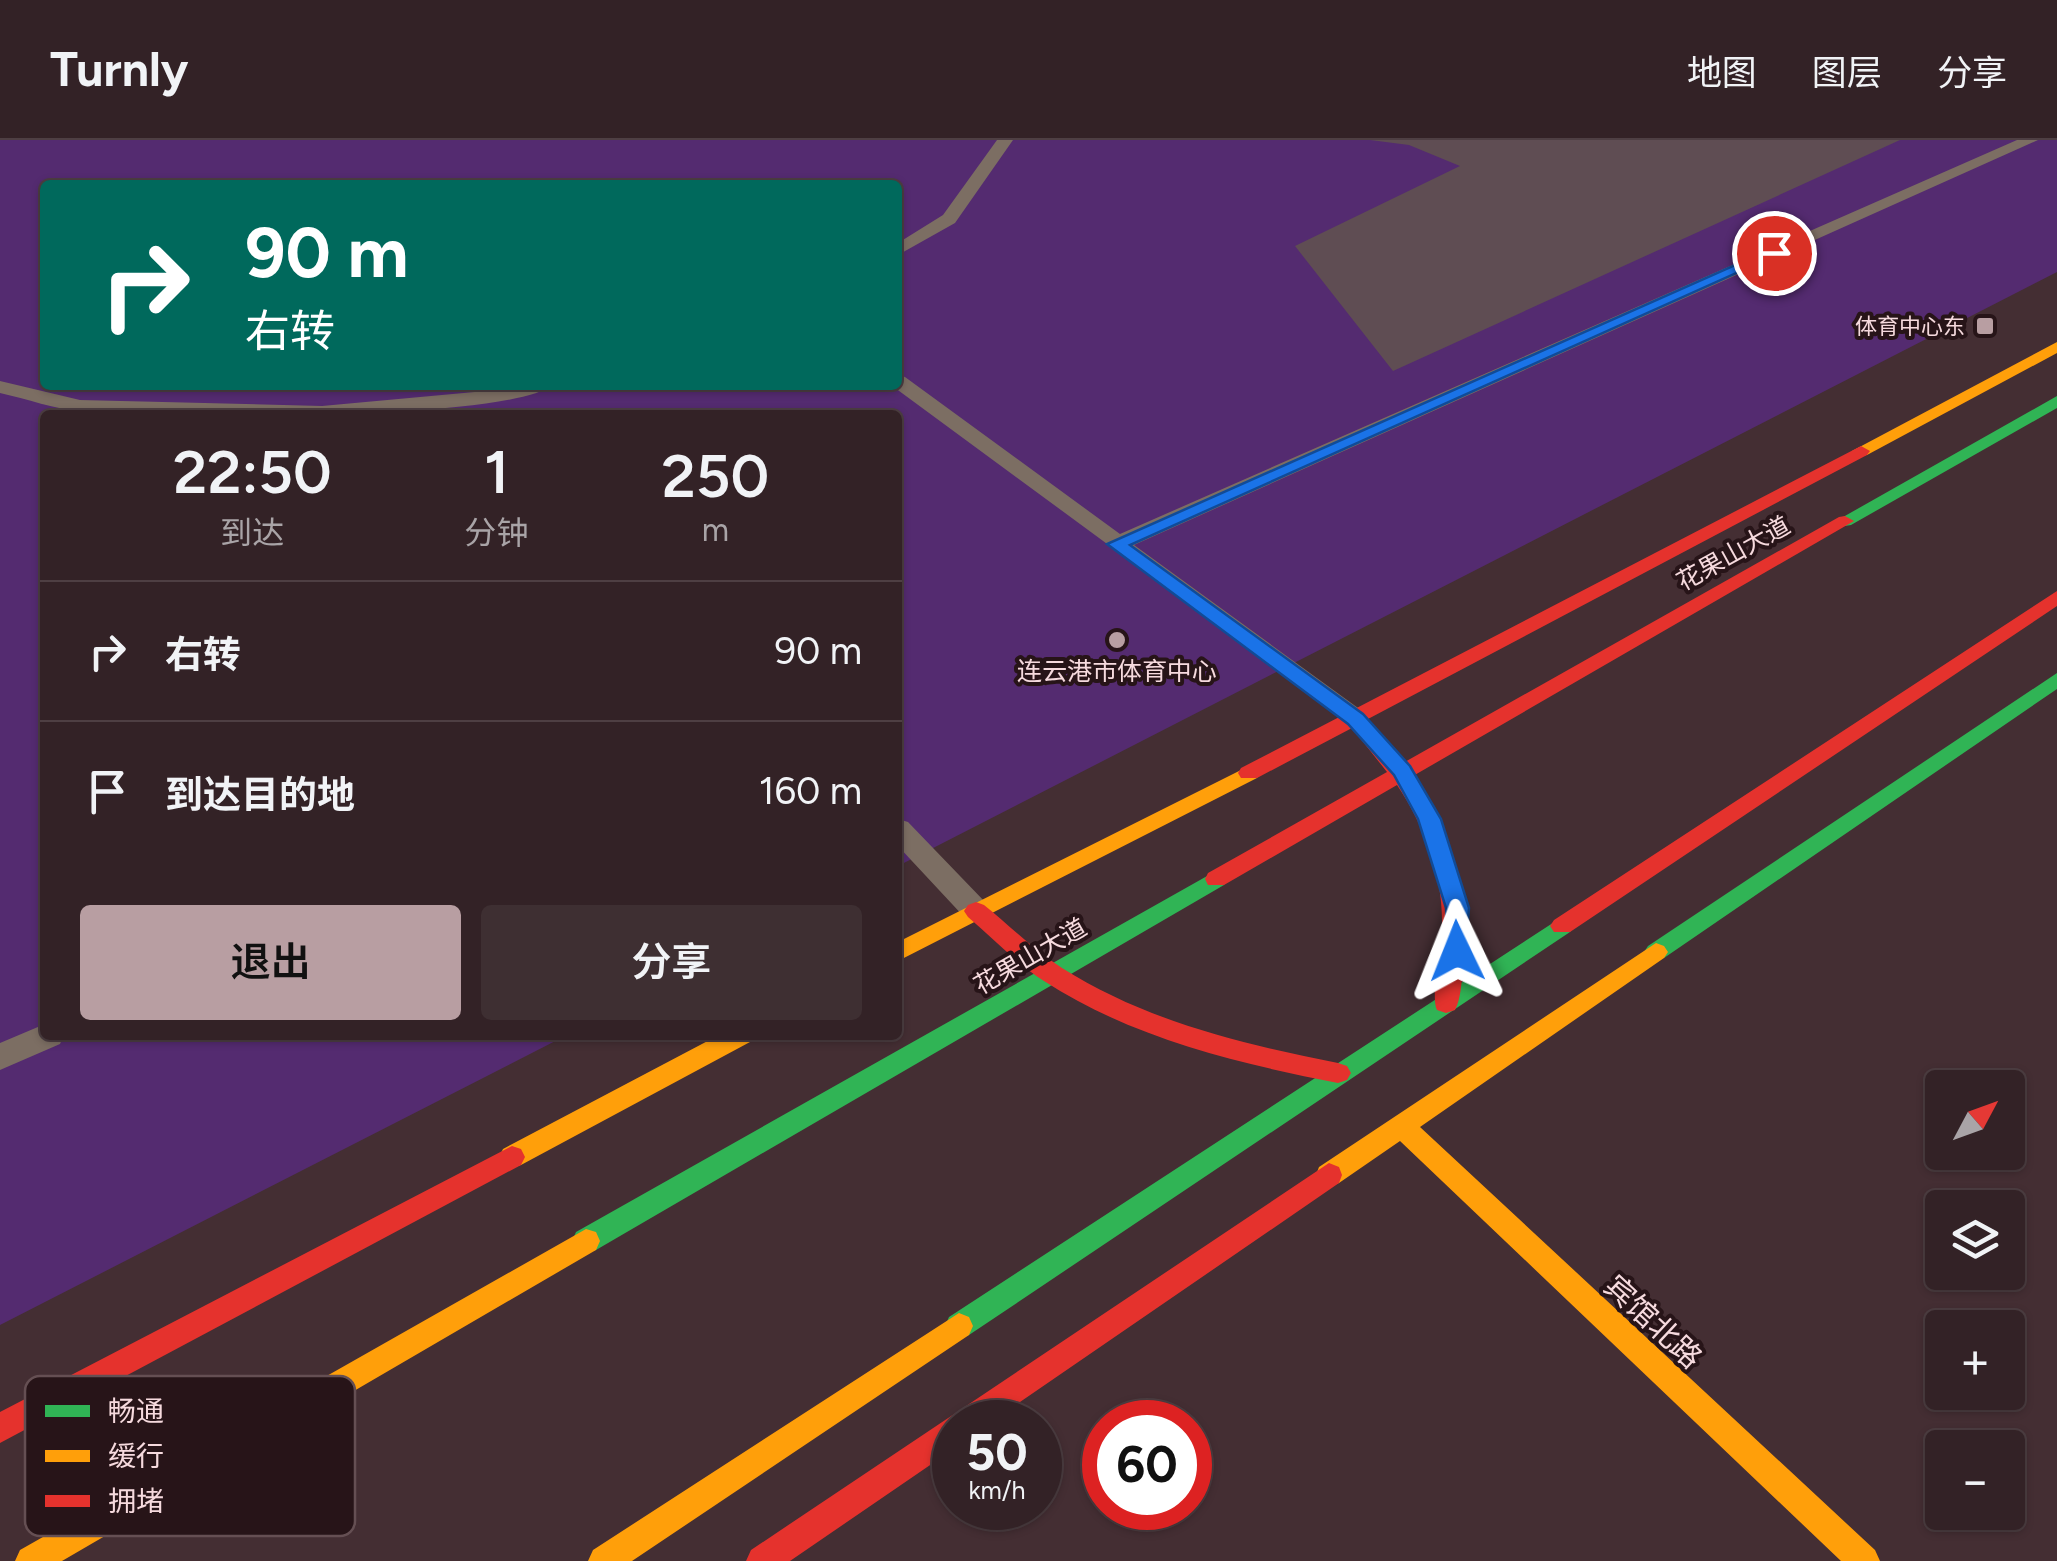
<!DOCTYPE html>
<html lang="zh">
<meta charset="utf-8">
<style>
body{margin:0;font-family:Figtree,"Noto Sans SC",sans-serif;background:#3e2f32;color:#f1f3f6;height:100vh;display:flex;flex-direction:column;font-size:38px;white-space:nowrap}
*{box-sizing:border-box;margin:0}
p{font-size:32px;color:#a9a4a7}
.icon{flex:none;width:55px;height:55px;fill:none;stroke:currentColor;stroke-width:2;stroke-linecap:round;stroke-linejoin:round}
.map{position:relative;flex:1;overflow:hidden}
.details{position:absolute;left:40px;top:270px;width:862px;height:630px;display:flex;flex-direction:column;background:#332226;border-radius:10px;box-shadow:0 2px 8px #0004,0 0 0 2px #4e3f43}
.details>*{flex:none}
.hud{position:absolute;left:40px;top:40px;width:862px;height:210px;border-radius:10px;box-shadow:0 2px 8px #0004,0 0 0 2px #4e3f43;background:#00695c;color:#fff;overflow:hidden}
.needle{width:65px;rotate:49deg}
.fabs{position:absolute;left:1925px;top:930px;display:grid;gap:20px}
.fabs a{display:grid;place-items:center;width:100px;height:100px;border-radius:10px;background:#332226;box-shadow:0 2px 8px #0004,0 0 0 2px #4e3f43;font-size:50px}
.speed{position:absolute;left:932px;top:1260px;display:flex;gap:20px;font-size:50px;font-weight:700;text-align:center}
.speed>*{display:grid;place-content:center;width:130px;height:130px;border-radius:50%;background:#332226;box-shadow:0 2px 8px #0004,0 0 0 2px #4e3f43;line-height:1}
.speed small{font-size:25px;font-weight:400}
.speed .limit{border:15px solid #d22;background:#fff;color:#111}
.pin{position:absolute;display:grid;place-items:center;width:85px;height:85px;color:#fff;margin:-42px;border:5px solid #fff;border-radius:50%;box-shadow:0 2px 10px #0007}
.me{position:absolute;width:110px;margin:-55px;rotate:358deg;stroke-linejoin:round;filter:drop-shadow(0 0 8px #0008)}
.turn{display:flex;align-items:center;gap:35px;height:210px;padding:0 40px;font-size:45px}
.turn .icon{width:130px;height:130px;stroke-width:2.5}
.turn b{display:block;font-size:70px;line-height:85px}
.eta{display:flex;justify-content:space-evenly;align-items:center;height:170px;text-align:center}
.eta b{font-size:60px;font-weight:600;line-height:70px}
.button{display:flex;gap:20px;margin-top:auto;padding:20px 40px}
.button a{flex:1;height:115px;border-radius:10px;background:#b89ea2;color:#111;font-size:40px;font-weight:600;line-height:115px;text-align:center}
.button a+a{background:#3e2f32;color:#f1f3f6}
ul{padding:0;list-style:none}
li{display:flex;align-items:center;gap:30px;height:140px;padding:0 40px;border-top:2px solid #4e3f43}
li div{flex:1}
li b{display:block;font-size:38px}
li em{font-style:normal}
header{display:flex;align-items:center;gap:60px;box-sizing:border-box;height:140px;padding:0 50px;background:#332226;border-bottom:2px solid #4e3f43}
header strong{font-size:48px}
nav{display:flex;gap:55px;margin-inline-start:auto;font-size:35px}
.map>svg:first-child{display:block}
</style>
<header>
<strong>Turnly</strong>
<nav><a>地图</a><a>图层</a><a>分享</a></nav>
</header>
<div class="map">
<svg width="2057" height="1421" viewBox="0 0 2057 1421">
<rect width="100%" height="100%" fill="#442e33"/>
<path fill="#542b70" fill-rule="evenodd" d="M0,0H2057V132L898,726V275H45V895H567L0,1185ZM45,45H898V245H45Z"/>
<path fill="#5f4d53" d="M1370,0H1900L1393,231L1295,106L1460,26L1409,5Z"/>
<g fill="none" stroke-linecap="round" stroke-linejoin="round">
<path fill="#7c6e63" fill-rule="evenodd" d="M997,0H1013L955,83L898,115V103L943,75Z
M2017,0H2038L1134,405L1365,573L1369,579L1356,587L891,245H898V235L905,237L1120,394Z
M0,241L80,260L322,266L552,245C511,281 150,279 82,272C55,269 27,259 0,253Z
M898,679L908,682L986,763L990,771L986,779H966L898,706Z
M45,884V895H64L60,904L0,930V903Z"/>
<path fill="#30b455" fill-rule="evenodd" d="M2057,256V268L1851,385L1845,386L1836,381Z
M2057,533V549L1664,818H1648L1644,812L1648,806Z
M1216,731L1227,739L1224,745L596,1110L586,1113L576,1110L572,1101L576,1092Z
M1562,777L1570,780L1574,786L1570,792L969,1195L959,1199L949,1195L945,1186L949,1177Z"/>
<path fill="#ff9f0a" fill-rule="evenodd" d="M2057,202V213L1867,315L1861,316L1852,311Z
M1249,626L1260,633L1257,638L898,821V802Z
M1656,803L1664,806L1668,812L1664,818L1420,987L1875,1410L1880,1421H1841L1400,1001L1339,1043L1329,1047L1319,1043L1316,1035L1319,1027Z
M719,895H754L750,902L521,1025L512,1028L503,1025L499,1017L503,1009Z
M586,1089L596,1092L600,1101L596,1110L62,1421H15L20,1410Z
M959,1173L969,1177L973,1186L969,1195L632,1421H588L593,1410Z"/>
<path fill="#e5322d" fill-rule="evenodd" d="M1861,306L1870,311L1867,315L1368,579L1403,623L1839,377L1845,376L1854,381L1413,636C1453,695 1474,760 1463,831C1461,844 1461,858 1455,870L1446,873L1437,870C1430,856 1442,805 1442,785C1443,735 1425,687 1397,645L1224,745H1208L1205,739L1208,733L1387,632L1352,588L1257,638H1241L1238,633L1241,628Z
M2057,451V466L1570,792H1554L1550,786L1554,780Z
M976,762L984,765C1010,786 1034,810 1062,828C1146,881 1242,904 1338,923L1347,926L1351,933L1347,940L1338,943C1236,923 1132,898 1044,841C1016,823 993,798 968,777L964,771L968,765Z
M512,1006L521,1009L525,1017L521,1025L0,1303V1272Z
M1329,1023L1339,1027L1342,1035L1339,1043L991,1282H955V1308L790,1421H746L751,1410Z"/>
</g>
<path fill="#1a73e8" stroke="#114b97" stroke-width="2.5" d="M1769,110L1781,113L1130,405L1363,574L1410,626L1441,679L1469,768L1465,818H1448L1446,768L1418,679L1394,635L1348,584L1107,404Z"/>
<g fill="#b89ea2" stroke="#271418" stroke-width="4">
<rect x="1975" y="176" width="20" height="20" rx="5"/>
<circle cx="1117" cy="500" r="10"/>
</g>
<g text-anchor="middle" stroke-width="8" stroke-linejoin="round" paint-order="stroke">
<g font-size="22" fill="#f6dade" stroke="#271418" text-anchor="end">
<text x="1965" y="194">体育中心东</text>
</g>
<g font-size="25" fill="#f6dade" stroke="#271418">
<text transform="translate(1733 413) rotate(-29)" y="9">花果山大道</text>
<text transform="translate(1030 816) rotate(-30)" y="9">花果山大道</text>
</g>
<g font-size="25" fill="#f6dade" stroke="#271418">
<text x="1117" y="540">连云港市体育中心</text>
</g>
<g font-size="30" fill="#f6dade" stroke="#271418">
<text transform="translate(1653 1182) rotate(43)" y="10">宾馆北路</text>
</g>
</g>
<rect x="25" y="1236" width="330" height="160" rx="15" fill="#271418" stroke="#654f53" stroke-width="2.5"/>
<rect x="45" y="1265" width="45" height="12" fill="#30b455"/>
<rect x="45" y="1310" width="45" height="12" fill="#ff9f0a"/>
<rect x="45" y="1355" width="45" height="12" fill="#e5322d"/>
<g font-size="28" fill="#f6dade">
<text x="108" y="1281">畅通</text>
<text x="108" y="1326">缓行</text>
<text x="108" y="1371">拥堵</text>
</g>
</svg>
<div class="fabs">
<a><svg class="needle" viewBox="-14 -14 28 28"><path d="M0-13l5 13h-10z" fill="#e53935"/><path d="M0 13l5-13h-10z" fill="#a9a4a7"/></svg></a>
<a><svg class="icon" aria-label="layers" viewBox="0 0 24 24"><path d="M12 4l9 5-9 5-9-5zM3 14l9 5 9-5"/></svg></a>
<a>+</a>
<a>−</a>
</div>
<div class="speed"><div>50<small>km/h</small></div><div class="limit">60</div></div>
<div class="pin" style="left:1774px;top:113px;background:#d93025"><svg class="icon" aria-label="arrive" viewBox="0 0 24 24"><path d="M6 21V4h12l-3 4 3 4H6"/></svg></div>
<svg class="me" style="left:1457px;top:811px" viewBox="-20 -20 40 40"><path d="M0-17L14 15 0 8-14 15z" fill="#1a73e8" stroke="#fff" stroke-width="4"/></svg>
<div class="hud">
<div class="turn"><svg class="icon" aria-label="right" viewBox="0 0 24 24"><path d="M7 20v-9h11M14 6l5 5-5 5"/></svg><div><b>90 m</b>右转</div></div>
</div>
<section class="details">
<div class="eta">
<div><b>22:50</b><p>到达</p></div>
<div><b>1</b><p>分钟</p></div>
<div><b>250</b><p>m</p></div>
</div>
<ul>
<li><svg class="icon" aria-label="right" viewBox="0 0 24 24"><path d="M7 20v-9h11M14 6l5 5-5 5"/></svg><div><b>右转</b></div><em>90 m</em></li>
<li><svg class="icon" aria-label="arrive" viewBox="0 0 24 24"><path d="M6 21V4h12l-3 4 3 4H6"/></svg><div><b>到达目的地</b></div><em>160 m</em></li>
</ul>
<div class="button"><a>退出</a><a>分享</a></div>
</section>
</div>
